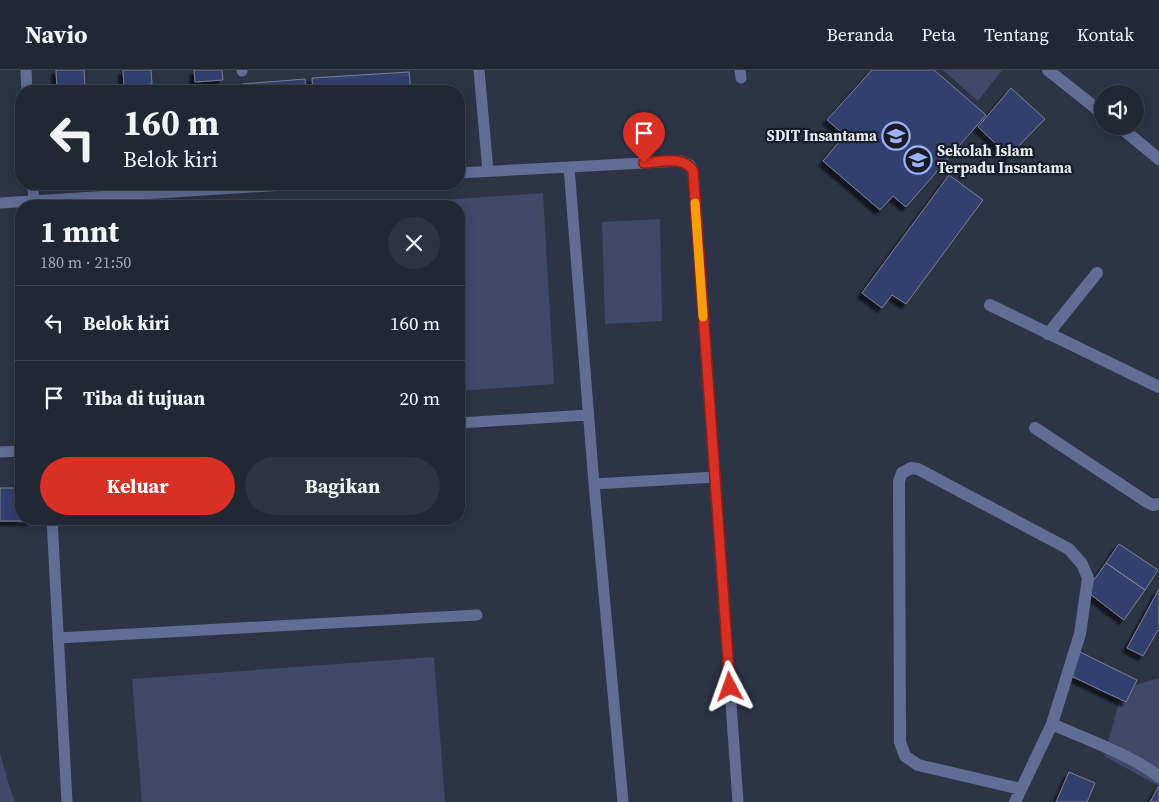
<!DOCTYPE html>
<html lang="id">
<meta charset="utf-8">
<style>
body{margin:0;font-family:"Source Serif 4",serif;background:#2e3340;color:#f1f3f6;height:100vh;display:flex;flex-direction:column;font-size:19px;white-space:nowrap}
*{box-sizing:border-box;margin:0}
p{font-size:16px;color:#a2a5ac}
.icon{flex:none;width:28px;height:28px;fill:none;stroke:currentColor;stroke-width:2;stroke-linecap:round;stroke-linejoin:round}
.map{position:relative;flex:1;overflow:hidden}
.sheet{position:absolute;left:15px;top:130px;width:450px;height:325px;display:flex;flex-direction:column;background:#222734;border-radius:20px;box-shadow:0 2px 12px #0003,0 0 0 1px #3f444f}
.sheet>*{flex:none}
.guide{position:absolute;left:15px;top:15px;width:450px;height:105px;border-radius:20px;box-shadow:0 2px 12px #0003,0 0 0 1px #3f444f;background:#222734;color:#f1f3f6;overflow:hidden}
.controls{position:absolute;left:1094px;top:15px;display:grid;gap:10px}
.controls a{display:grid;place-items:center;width:50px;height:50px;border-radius:50%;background:#222734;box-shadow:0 2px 12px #0003,0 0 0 1px #3f444f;font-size:25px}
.pin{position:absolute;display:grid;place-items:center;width:42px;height:42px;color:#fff;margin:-51px -21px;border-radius:50% 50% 50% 0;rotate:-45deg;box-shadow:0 0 5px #0007}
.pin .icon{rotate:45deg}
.me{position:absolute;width:55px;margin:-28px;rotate:356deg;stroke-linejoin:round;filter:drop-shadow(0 0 4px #0008)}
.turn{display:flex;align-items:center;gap:18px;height:105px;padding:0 25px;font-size:22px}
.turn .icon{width:65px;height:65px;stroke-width:2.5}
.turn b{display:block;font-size:35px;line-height:42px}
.round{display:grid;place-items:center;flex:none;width:52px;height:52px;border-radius:26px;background:#2e3340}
.head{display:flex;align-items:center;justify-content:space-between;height:85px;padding:0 25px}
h1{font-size:30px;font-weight:700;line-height:38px}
.cta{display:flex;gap:10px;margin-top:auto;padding:10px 25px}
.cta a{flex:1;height:58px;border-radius:30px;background:#d93025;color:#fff;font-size:20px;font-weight:700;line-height:58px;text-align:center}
.cta a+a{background:#2e3340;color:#f1f3f6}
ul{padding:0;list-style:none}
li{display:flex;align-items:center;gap:15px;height:75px;padding:0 25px;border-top:1px solid #3f444f}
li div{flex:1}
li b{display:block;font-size:19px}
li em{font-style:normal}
header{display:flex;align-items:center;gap:30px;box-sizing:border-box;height:70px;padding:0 25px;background:#222734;border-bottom:1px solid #3f444f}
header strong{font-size:24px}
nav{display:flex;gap:28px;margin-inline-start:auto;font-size:18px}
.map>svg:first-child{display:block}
</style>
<header>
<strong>Navio</strong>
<nav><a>Beranda</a><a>Peta</a><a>Tentang</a><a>Kontak</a></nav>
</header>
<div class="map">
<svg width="1159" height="732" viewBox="0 0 1159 732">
<defs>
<filter id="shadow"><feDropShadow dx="-4.5" dy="4.5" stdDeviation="1" flood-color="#0009"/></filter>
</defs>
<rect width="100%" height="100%" fill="#2d3446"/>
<path fill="#3f4968" d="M943,0H1002L978,31Z
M543,123L554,314L459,321V136H357Z
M660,149L662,251L605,254L602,152Z
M434,587L445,732H142L132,609Z
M1159,608V716L1104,686L1123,619Z
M0,683L11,722L15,732H0Z"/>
<path fill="#33416f" stroke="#787f95" filter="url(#shadow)" d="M56,0H84L85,17L57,19Z
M123,0H151L152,14L124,16Z
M194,0H222L223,10L195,12Z
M872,0H934L986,45L906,137L893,126L880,140L823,91L845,65L827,50Z
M409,2L411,21H313L312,8Z
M305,9L306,21H242V14Z
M1011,18L1045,49L1009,86L978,57Z
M949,105L983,130L906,234L892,225L882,238L862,223Z
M0,418H21V449H32V451H0Z
M1119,474L1158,500L1145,520L1106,493Z
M1106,493L1145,520L1124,550L1086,521Z
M1159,519V561L1158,560L1143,586L1127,578Z
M1080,582L1137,610L1126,632L1069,605Z
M1069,702L1095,713L1087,732H1056Z
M1159,716V732H1150Z"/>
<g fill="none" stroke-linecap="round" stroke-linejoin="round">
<path stroke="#606e95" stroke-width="11" d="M26,0L27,21
M242,0V1
M479,0L488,101
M740,0L741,8
M569,97L594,414L623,732
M459,103L681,91L690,95L693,101L738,732
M33,114L34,136
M0,133L300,114
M459,353L588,345
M0,382L21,381
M594,414L715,407
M52,449L67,732
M58,568L477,545"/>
<path stroke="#606e95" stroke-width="12" d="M1048,0L1102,43
M1119,56L1159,89
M990,235L1159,317
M1048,264L1097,203
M1035,358L1147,432L1153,435L1159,434
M1052,654C1083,668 1134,686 1159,707
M1015,732L1052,654L1080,564L1088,508L1082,494L1069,479L918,399L911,398L902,403L899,411L900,672L905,686L918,695L1021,719"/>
</g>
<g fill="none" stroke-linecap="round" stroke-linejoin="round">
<g stroke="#8d1f18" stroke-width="12">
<path id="route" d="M644,93C659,92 685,85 693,101L730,617"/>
</g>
<use href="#route" stroke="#d93025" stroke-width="9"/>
<path stroke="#f59e0b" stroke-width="9" d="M695,133L703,247"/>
</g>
<defs>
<g id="school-ring" transform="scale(1.4375)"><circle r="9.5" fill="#191c24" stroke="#9cb4fd" stroke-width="1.5"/><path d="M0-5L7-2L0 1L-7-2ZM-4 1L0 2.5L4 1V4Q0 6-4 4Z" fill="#9cb4fd"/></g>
</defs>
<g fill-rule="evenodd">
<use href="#school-ring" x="896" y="66"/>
<use href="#school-ring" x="918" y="90"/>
</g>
<g text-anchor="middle" stroke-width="4.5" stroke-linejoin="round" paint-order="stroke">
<g font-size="15" font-weight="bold" fill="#e4e9f4" stroke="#191c24" text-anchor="end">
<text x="877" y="71">SDIT Insantama</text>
<text x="937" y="86" text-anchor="start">Sekolah Islam<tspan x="937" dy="17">Terpadu Insantama</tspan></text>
</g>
</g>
</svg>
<div class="controls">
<a><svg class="icon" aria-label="sound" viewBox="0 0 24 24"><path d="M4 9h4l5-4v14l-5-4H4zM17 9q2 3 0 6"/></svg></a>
</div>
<div class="pin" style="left:644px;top:93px;background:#d93025"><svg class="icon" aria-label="arrive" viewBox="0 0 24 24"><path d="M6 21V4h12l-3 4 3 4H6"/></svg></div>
<svg class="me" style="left:730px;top:617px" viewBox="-20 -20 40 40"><path d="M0-17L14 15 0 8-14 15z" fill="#d93025" stroke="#fff" stroke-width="4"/></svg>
<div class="guide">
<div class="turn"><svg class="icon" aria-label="left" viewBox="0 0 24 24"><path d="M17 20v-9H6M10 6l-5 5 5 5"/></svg><div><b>160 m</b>Belok kiri</div></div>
</div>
<section class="sheet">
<div class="head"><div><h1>1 mnt</h1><p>180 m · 21:50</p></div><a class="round"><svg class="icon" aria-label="close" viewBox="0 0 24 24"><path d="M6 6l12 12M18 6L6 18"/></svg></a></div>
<ul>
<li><svg class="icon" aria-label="left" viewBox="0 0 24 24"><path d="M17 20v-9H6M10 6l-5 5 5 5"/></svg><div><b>Belok kiri</b></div><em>160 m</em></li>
<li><svg class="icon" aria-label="arrive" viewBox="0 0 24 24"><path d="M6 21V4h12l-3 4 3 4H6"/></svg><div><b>Tiba di tujuan</b></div><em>20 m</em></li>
</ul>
<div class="cta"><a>Keluar</a><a>Bagikan</a></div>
</section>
</div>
